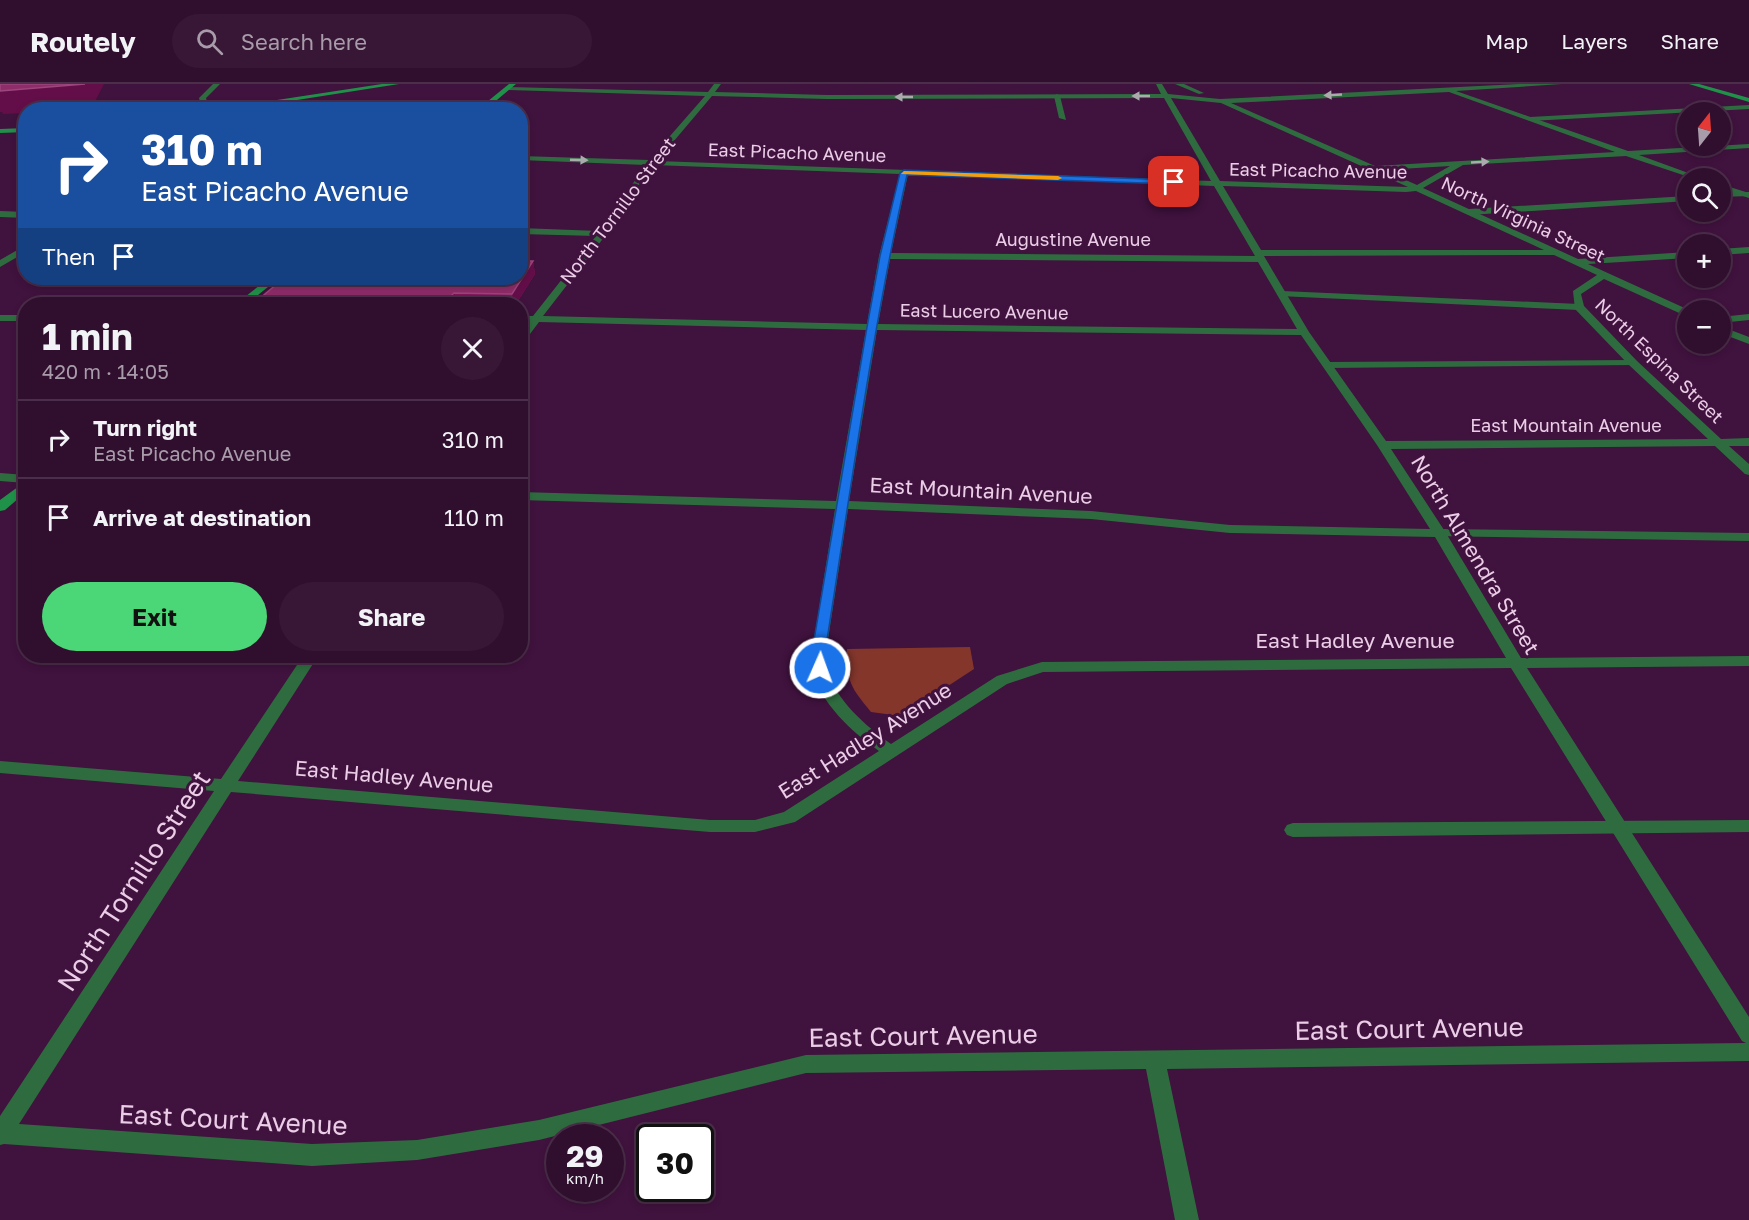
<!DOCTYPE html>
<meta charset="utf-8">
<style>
body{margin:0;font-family:"Golos Text",sans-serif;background:#381736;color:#f1f3f6;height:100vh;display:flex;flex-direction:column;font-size:22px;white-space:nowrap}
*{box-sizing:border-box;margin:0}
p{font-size:20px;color:#a89caa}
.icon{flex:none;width:33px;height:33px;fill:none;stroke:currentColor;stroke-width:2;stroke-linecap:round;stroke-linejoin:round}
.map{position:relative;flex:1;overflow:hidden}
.panel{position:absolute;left:18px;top:213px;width:510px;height:366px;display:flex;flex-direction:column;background:#300e2e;border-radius:24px;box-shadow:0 3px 9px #0003,0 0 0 2px #4b2e4a}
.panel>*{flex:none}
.banner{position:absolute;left:18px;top:18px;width:510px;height:183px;border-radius:24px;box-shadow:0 3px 9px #0003,0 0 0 2px #4b2e4a;background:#1a4fa0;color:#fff;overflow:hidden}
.needle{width:39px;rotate:17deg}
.fabs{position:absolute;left:1677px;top:18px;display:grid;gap:12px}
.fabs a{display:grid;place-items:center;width:54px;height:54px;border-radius:50%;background:#300e2e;box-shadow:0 3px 9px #0003,0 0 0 2px #4b2e4a;font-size:30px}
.speed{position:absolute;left:546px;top:1040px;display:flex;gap:12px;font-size:30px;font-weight:700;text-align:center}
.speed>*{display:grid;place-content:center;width:78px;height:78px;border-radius:50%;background:#300e2e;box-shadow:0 3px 9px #0003,0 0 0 2px #4b2e4a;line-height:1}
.speed small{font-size:15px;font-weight:400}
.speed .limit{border:3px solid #111;border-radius:9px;background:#fff;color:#111}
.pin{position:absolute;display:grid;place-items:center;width:51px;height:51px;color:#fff;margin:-26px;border-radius:12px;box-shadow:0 3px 9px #0006}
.me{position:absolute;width:66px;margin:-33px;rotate:2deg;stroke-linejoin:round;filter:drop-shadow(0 0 4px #0008)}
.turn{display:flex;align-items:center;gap:21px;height:126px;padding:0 24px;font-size:27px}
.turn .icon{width:78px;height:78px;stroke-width:2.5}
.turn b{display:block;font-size:42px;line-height:51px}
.then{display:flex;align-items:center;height:57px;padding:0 24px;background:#0003;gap:12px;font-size:22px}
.round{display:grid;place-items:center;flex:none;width:63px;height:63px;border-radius:32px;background:#381736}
.overview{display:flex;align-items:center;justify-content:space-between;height:102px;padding:0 24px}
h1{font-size:36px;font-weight:700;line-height:45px}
.primary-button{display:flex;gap:12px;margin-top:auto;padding:12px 24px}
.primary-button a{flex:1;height:69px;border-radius:36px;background:#4bd677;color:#111;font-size:24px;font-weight:700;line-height:69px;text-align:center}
.primary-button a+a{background:#381736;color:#f1f3f6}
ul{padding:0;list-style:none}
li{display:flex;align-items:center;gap:18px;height:78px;padding:0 24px;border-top:2px solid #4b2e4a}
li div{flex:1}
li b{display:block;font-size:22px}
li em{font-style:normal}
header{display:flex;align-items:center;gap:36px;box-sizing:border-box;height:84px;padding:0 30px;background:#300e2e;border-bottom:2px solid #4b2e4a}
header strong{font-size:28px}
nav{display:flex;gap:33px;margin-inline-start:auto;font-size:21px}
.search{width:420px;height:54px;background:#381736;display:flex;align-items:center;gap:15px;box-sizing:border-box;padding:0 21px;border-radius:33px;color:#a89caa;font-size:22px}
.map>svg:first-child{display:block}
</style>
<header>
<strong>Routely</strong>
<div class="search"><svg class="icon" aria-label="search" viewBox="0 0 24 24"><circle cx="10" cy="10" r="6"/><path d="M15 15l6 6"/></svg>Search here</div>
<nav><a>Map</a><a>Layers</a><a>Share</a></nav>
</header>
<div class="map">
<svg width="1749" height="1136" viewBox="0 0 1749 1136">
<rect width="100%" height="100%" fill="#40123e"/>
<path fill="#84362b" d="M970,563L974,585L905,630L893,631L871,628C852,605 845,596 847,565Z"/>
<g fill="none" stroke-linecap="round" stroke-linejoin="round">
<path fill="#2e6c3f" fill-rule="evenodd" d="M1057,10L1060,12L1066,36L1059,34L1054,12Z
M1749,21V25L1530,37L1526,35L1530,33Z
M1720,108H1749V112L1720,113Z
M1688,112V117L1469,131L1465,128L1469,125Z
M1282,207L1579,220L1584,223L1579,226L1279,212L1277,210Z
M1749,230V236L1720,239V233Z
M1633,276L1637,277V281L1327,284L1322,281L1327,278Z
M1439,445L1749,449V457L1434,452L1432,449Z
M1749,736V748L1293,753L1287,751L1284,746L1287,741L1293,739Z"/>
<path fill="#2e6c3f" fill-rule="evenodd" d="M213,0H220L206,14L209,26H202L199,14Z
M714,0H721L715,8L827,11L1161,10L1156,0H1162L1168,10L1220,15L1519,0H1562L1456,7L1628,67L1749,60V64L1639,71L1702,94H1692L1626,72L1463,81L1423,104L1578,175L1688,168V174L1588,180L1689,226L1688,233L1604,195L1581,210L1584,222L1637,277L1721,355L1749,354V362H1729L1749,380V391L1745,390L1715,362L1391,365L1446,449L1521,574L1749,572V582L1527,584L1749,933V977L1167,985L1199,1136H1175L1146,985L806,989L539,1056L417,1076L312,1082L4,1060L0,1061V1032L214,707L0,689V677L221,695L303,572H318L238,697L710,736H755L784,728L879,667C852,648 820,619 812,585C810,578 812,570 813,562L835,425L520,416V408L836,417L866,246L539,238L524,258L520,259V248L528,238H520V232H533L596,152L520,150V144L599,147L646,81L520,76V72L649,76L705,12L509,6L507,3L708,8ZM1449,8L1615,68L1375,82L1231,19ZM712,12L827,15L1164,14L1211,97L657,77ZM1171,14L1221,19L1408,103L1220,97ZM653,81L900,90L879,172L867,240L543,232L605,152ZM1450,82L1417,101L1383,86ZM908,90L1214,102L1255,172L891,169ZM1223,102L1406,108L1416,107L1544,166H1261ZM1554,171L1597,191L1573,207L1575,225L1629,281L1708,355L1386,357L1309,248L1264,172ZM890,175L1258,178L1297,245L878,240ZM877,246L1301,251L1377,361L1430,445L1230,441L1091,427L849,417ZM848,425L1091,435L1230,449L1435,453L1506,574L1042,578L997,592L891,660C866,642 835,616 828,586C826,578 827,570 827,562ZM1511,584L1742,957L1746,959L806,971L539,1036L417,1056L312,1060L19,1040L231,708L710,748H755L795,738L1007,600L1043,588Z
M1175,0H1184L1204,9L1199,10Z
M1720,100L1749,109V114L1720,105Z
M0,127L26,128V134L0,133Z
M26,161V168L0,183V176Z
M1749,163V169L1720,171V165Z
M0,231H26V237H0Z
M1720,242L1749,253V260L1720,249Z
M0,389L26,391V399L0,397Z"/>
<path fill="#209148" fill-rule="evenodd" d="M382,0H399L233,26H212Z
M509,0H516L485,26H477Z
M1689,0H1699L1749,14V18Z
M26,44V48L0,49V45Z
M269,194H279L247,220H236Z
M26,397V408L5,426L0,427V416Z"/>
</g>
<path fill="#84195b" d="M533,177L535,190L516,220H253Z"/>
<path fill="#640e49" d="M85,0H104L92,23L63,26H26V29L3,30L2,28H0V7Z
M533,177L535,190L516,220H514L512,210Z
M454,209L457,220H443L451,211Z"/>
<path fill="#8f2c6a" stroke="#9d457d" stroke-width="1.5" d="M0,0H85L0,7Z
M520,177H533L512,210L454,209L443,220H253L284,194H368L416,195L417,194H520Z"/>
<defs><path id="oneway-solid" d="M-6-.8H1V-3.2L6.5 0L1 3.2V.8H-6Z" transform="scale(1.5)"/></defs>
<g fill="#a9abac">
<use href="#oneway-solid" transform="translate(1333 11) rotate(177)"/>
<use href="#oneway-solid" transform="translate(1141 12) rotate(180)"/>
<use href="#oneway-solid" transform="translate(904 13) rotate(-180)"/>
<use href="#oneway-solid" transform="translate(579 76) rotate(2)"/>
<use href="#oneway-solid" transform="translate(1480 78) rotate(-3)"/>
</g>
<path fill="#1a73e8" stroke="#114b97" stroke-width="1.5" d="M904,86L1174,96L1177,98L1174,100L907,91C872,246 851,405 826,562L827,584L820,589L813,584V562L867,243L880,172L900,89Z"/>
<path fill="#f59e0b" d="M904,87L1058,92L1062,94L1058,96L901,90Z"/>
<g text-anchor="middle" stroke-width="6" stroke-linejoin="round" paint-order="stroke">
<g font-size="18" fill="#ebcde7" stroke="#40123e">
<text transform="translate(797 69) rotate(2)" y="6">East Picacho Avenue</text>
<text transform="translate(1318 87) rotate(1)" y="6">East Picacho Avenue</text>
<text transform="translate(618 127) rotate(-53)" y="6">North Tornillo Street</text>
<text transform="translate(1523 136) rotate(25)" y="6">North Virginia Street</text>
<text x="1073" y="162">Augustine Avenue</text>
<text transform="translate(984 228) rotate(1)" y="6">East Lucero Avenue</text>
<text transform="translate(1659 277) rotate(44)" y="6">North Espina Street</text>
<text x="1566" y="348">East Mountain Avenue</text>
</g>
<g font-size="21" fill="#ebcde7" stroke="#40123e">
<text transform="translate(981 407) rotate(3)" y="7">East Mountain Avenue</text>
<text transform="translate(1475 471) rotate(59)" y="7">North Almendra Street</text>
<text x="1355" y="564">East Hadley Avenue</text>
<text transform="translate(865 657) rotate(-32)" y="7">East Hadley Avenue</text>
<text transform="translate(394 693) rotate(5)" y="7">East Hadley Avenue</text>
</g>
<g font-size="26" fill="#ebcde7" stroke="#40123e">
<text transform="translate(134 797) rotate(-57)" y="9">North Tornillo Street</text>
<text transform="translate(1409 945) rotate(-1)" y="9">East Court Avenue</text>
<text transform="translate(923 952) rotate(-1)" y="9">East Court Avenue</text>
<text transform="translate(233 1036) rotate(3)" y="9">East Court Avenue</text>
</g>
</g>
</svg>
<div class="fabs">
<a><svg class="needle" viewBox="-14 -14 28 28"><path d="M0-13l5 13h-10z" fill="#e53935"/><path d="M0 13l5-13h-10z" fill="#a89caa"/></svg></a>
<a><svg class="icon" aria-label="search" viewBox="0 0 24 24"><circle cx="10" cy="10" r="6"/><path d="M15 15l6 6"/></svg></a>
<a>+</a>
<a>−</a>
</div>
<div class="speed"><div>29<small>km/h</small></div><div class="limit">30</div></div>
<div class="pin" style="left:1174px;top:98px;background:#d93025"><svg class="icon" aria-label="arrive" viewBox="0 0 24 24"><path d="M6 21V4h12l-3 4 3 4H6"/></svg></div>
<svg class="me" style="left:820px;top:584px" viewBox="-20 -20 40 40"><circle r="17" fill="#1a73e8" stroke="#fff" stroke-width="3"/><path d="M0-11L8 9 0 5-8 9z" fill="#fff"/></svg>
<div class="banner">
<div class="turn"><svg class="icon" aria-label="right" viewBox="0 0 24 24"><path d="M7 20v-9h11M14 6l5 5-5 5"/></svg><div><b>310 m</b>East Picacho Avenue</div></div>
<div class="then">Then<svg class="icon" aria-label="arrive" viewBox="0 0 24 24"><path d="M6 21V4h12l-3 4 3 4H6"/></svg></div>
</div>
<section class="panel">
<div class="overview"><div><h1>1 min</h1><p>420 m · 14:05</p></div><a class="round"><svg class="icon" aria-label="close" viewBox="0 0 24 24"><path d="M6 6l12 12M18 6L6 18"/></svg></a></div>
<ul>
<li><svg class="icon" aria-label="right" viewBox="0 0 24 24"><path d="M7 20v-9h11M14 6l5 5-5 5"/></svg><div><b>Turn right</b><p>East Picacho Avenue</p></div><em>310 m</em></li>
<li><svg class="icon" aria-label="arrive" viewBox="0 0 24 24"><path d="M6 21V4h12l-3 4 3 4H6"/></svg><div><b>Arrive at destination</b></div><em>110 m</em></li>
</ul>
<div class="primary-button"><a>Exit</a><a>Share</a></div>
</section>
</div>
